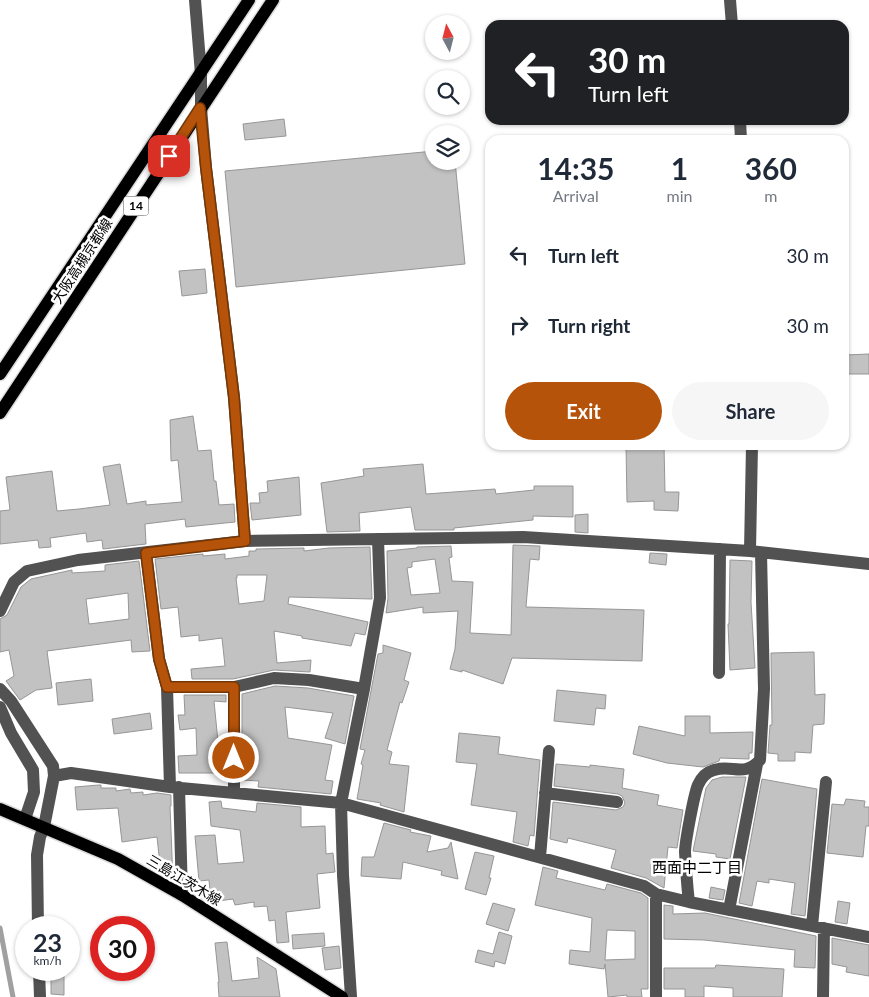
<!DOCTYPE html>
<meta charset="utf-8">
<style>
body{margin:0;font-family:Lato,"Noto Sans JP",sans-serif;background:#f6f6f7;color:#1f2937;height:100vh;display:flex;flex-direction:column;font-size:19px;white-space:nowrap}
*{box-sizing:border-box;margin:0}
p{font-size:16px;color:#747a83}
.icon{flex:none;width:28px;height:28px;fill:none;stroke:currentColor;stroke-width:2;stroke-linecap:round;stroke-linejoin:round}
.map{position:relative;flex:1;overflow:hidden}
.drawer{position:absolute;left:485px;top:135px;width:364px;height:315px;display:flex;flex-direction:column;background:#fff;border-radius:15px;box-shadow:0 1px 4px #0004}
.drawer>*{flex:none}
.top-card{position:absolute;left:485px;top:20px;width:364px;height:105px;border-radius:15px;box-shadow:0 1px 4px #0004;background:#202124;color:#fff;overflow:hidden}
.needle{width:32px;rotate:353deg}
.fabs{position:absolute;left:425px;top:15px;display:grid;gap:10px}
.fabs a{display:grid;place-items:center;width:45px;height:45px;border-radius:50%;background:#fff;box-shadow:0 1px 4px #0004;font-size:25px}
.speed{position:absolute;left:15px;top:916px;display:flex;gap:10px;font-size:25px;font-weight:700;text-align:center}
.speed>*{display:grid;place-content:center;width:65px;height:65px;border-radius:50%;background:#fff;box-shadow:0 1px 4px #0004;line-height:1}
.speed small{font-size:12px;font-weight:400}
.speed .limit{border:8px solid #d22;background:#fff;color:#111}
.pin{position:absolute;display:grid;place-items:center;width:42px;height:42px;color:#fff;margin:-21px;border-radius:10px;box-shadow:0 2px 8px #0006}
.me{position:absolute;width:55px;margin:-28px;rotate:0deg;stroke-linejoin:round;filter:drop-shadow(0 0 4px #0008)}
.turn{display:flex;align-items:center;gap:18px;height:105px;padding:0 20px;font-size:22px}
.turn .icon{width:65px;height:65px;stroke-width:2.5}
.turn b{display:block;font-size:35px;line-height:42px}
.eta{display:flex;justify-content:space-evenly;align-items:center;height:85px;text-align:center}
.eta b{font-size:30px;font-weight:700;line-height:35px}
.action{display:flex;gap:10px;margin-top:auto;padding:10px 20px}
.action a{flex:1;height:58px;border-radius:30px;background:#b45309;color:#fff;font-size:20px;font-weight:700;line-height:58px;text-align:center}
.action a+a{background:#f6f6f7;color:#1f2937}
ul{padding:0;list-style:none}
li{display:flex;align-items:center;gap:15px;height:70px;padding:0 20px}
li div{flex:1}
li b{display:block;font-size:19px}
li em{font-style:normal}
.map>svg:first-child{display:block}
</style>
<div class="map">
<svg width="869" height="997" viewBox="0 0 869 997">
<rect width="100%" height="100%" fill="#fff"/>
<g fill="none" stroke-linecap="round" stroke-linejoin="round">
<path stroke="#a0a0a0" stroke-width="5" d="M0,928L13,997"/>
</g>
<path fill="#c2c2c2" stroke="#969696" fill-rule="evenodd" d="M284,119L286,136L245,140L243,124Z
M434,151V161H455L465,264L236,287L225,171Z
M205,269L207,293L182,296L179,271Z
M869,354V374H845V355Z
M193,416L198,451L211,450L214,481H216L219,505L234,504L235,522L186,527L185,519L145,524L146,544L103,549L102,540L87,542L86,533L50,538L51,547L39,548L38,540L0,544V511L10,510L6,477L52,471L57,511L79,509L110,505L103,467L120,464L127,504L146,501V505L182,502L178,460L171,461L170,420Z
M626,445H664L665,492H679L678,511L654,510V501L627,502Z
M423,464L426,494L495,489L496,494L534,490V486H573V517L533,516V520L454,528V530H415L411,507L359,513L360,531L327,532L321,483L364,476L363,469Z
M299,477L301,515L252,520L250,503H260L259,493L268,492L267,481Z
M588,514V533L575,532V515Z
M513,545L540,546L539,560L530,559L526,607L644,610L642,661L512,658L503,684L462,670V672L450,669L455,649L458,611L423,613V607L386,613L388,598L387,551L417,548V547L451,546L452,557L449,558L452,581L473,582L470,633L511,635ZM435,559L440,593L411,595L407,568L412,567V562Z
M370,547L372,599L289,597L288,604L368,622L365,635L355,633L351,646L302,638V636L274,631L277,663L311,660L310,672L274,670L233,679H192L191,669L225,666L222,638L199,641V635L181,637L178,607L161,609L155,559L203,554V556L225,554V559L249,556V551H256V549L304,548V551L329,548ZM237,575H267L264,601L239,604L236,578H237Z
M650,553L667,554L666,565L649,563Z
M730,560L752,561L751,602L755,668L730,670L728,624H729Z
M139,561L150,651L132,652L131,640L47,651L52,688L36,690L20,700L6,681L14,676L9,650L0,652V619L7,615L21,587L31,579L72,570V573L105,571V565ZM128,593L129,619L89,624L86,599Z
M383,645L411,653L404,680L409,682L402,703L400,702L387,750L392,752L389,764L409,766L404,812L380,805L381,803L357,799L363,765L361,764L365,750L360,749L378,654L383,653Z
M814,652L815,695L825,694L824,724L813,725L811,753L795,752V761H778V754L768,753L770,725H772L771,653Z
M91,679L93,701L58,705L56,683Z
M275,686L308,688L354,696L345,744L325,738L333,713L285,707L288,738L332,745L325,780L333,781L331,794L258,787L259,781L242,780V694Z
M557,690L606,695L605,709L596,708L594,725L554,721Z
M184,695H226V702L214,701L221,773H179L178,756L197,755L196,728L180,730L178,715H185Z
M150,713L152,729L114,734L112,719Z
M685,716H710V733L753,732L752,753H749V759L720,758L719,761L703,767L667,763L633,754L639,726L685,736Z
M459,733L500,737L498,754L540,760L534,836L530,835L528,846L513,842L517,812L471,805L477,764L456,762Z
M556,764L590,767V765L624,769L622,788L659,795L657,805L683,810L677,848L668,847L664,888L646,878L611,868L616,850L568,838L567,843L550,839L553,802L616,810L623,807L625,803L622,796L618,794L554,786Z
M722,777H746L730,859L716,857V854L693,851L706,788L712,780Z
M762,779L817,789L805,916L791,914L795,883L769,879V883L757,881L752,906L739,903Z
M99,785H101V788H116V791L130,789L131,793L143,792V795L157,793L171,795V806H170L173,881L161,874L157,837L122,842L118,808L77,810L75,787Z
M846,799L865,801L864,807H869V826H866L863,857L827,853L832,804L844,805Z
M221,801L222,808L256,812L257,803L301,807V827L325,826L326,854L333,853L335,872L317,874L320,908L286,912L289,942L277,943L275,920L269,921L267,906L254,907V902L235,905L233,899L211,902L209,880L199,881L195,836L215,835L218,864L244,862L240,830L211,826L209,802Z
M384,823L411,830L410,832L431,836L427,852L448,848L451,842L458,879L441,875L442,871L403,862L401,879L361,876L362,857H374Z
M475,852L494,856L489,878H491L486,895L465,889Z
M543,867L558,871L556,878L605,890L607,884L641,893L648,898V989H641L642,997H627V995L608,997L605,964L604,969L569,964L570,950L590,952L592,918L535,905ZM607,930L635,931V959L605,960Z
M711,887L725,890L723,900L709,898Z
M838,901L850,903L847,924L835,922Z
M493,903L515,909L508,931L486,924Z
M664,905L673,906V914L705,913L816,936L815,968L794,967L795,950L704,940L664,939Z
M499,932L512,936L505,964L495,961L494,967L475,962L478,950L493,954Z
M324,933L325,946L293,949L292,935Z
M832,938L869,945V976L846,972L847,967L832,964Z
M227,942L232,981L259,978L257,957L276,969L280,997H219L218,982H219L215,943Z
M339,946L341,968L325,970L322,948Z
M716,965L784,969L782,997H733V988L704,986V997H685V989H664V968H715Z
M51,970H64V995L51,994Z"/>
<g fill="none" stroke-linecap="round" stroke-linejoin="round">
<g stroke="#dbdbdb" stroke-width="15">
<path id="major" d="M0,374L249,0
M0,413L273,0
M0,809L118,859L182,895L342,997"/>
</g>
<path stroke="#525252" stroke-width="12" d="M195,0L201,74V108L206,168L234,397L245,541
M730,0L732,25
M740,120L741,140
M750,551L752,445
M146,553L159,659L167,687L170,787
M0,611L14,582L27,571L78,560L245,541L523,537L750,551L869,564
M719,673L720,549
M167,687H234L274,678L309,680L364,689
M234,687V793
M0,689L11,701L53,766L54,776L44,827L40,837L37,855L38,928
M0,707L11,733L33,770L34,792L25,819
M54,776L71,773L170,787L341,803L644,886L656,894L689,902L869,937
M179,787L182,895
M545,793L617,802
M540,857L549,751
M656,894V997
M689,902C687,886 686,869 685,852C685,843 694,794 698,785C701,778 707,772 714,770C733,764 743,778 760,760L764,689L761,553
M729,910L757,764
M812,926L826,782
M39,970L40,997
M351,997L343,875L341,803L364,689L380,598L378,539
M823,997L824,928"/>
<use href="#major" stroke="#000" stroke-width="12"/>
</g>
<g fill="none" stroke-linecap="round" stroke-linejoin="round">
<g stroke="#753606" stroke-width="12">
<path id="route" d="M169,156L200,108L206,168L234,398L245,541L146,553L159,659L167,687H234V758"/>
</g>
<use href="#route" stroke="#b45309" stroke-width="9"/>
</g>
<g text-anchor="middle" stroke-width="5" stroke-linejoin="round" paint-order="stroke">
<rect fill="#fff" stroke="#4c4c4c" stroke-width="1" x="123.5" y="196.5" width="25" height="19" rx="4"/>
<g font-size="12" font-weight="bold" fill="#000">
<text x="136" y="210">14</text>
</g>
<g font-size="14" fill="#000" stroke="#fff">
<text transform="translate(82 261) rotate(-57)" y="5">大阪高槻京都線</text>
<text transform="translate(184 880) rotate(31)" y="5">三島江茨木線</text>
</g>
<g font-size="15" fill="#000" stroke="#fff">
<text x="697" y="873">西面中二丁目</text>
</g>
</g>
</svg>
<div class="fabs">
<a><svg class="needle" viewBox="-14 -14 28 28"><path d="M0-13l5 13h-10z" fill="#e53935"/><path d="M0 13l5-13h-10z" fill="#747a83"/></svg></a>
<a><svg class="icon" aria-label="search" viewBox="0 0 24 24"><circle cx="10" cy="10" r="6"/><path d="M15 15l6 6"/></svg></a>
<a><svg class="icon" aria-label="layers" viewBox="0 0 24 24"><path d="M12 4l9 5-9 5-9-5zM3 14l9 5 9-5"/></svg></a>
</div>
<div class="speed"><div>23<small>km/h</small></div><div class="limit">30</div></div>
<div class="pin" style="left:169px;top:156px;background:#d93025"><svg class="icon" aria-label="arrive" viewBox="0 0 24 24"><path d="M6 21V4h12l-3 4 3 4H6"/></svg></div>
<svg class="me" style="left:234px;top:758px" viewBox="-20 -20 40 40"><circle r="17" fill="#b45309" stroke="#fff" stroke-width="3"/><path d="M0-11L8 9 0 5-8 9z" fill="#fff"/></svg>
<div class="top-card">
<div class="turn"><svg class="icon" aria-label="left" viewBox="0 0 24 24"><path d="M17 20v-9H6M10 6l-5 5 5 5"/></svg><div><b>30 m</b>Turn left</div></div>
</div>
<section class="drawer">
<div class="eta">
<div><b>14:35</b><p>Arrival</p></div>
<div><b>1</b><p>min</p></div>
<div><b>360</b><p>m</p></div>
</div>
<ul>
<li><svg class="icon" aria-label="left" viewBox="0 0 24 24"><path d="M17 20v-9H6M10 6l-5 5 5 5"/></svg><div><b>Turn left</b></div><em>30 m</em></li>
<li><svg class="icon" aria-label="right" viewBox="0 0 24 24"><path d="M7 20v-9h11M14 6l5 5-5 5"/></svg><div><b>Turn right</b></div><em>30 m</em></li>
</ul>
<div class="action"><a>Exit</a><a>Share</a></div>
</section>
</div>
